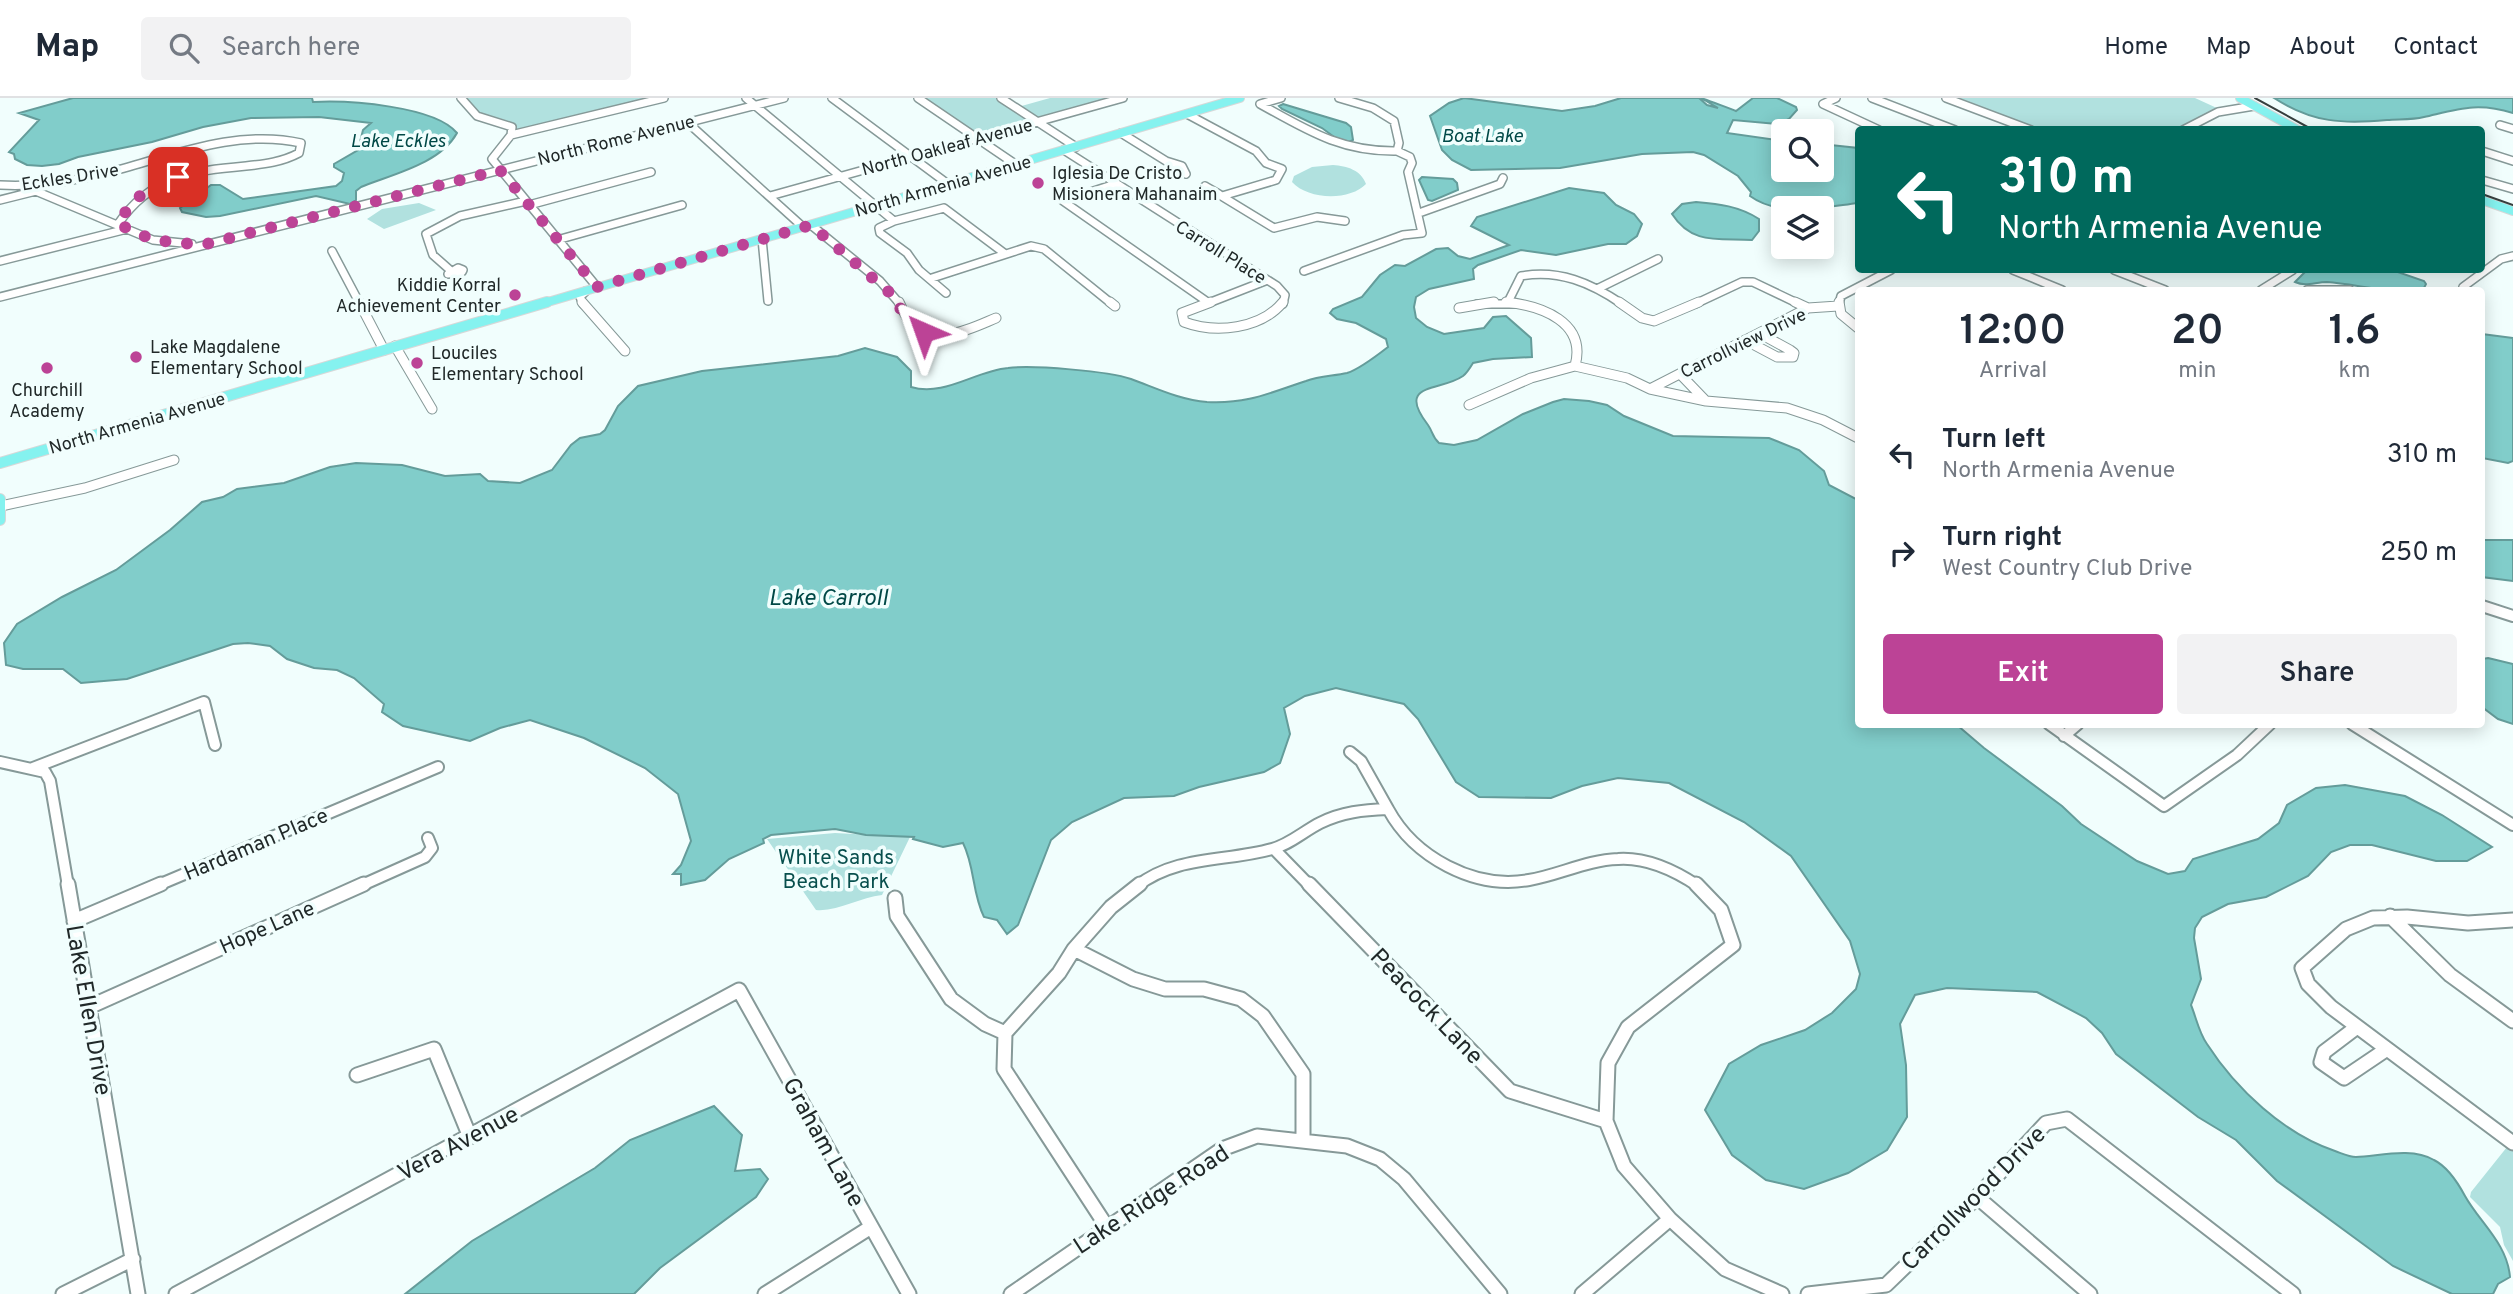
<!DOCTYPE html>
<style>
body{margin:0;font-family:Overpass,sans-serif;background:#f2f2f3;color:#1f2937;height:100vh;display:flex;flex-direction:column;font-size:26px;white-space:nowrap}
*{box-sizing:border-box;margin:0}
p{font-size:23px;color:#747a83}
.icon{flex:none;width:38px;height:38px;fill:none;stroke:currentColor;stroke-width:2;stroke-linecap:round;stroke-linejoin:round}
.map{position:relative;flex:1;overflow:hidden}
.details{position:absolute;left:1855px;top:189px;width:630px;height:441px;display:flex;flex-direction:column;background:#fff;border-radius:7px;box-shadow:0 4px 18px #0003}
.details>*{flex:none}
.hud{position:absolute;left:1855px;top:28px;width:630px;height:147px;border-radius:7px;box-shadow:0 4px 18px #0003;background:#00695c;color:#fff;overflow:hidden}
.tools{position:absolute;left:1771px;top:21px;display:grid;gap:14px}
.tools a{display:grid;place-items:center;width:63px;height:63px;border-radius:7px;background:#fff;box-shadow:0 4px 18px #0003;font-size:35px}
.pin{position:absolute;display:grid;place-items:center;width:60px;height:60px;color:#fff;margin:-30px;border-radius:14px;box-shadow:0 4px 10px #0006}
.me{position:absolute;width:77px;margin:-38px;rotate:317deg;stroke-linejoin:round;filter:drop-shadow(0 0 5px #0008)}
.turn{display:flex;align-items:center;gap:24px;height:147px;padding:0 28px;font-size:32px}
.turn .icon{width:91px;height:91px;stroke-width:2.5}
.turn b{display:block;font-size:49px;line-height:60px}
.eta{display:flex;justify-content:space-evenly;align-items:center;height:119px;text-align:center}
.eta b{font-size:42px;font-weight:600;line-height:49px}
.button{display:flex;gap:14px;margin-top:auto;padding:14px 28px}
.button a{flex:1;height:80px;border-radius:7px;background:#bc4396;color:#fff;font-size:28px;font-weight:600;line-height:80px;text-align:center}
.button a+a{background:#f2f2f3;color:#1f2937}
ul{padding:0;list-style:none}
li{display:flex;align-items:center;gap:21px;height:98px;padding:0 28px}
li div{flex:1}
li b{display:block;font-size:26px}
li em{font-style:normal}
header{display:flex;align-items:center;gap:42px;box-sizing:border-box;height:98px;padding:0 35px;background:#fff;border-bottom:2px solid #e0e1e3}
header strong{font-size:33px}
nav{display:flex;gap:38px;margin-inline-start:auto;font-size:24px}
.search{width:490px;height:63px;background:#f2f2f3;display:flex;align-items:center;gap:18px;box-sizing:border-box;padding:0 24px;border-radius:7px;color:#747a83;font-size:26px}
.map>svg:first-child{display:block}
</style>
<header>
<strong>Map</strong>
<div class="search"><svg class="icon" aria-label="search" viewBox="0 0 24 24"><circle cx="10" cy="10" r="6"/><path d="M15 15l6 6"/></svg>Search here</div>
<nav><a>Home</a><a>Map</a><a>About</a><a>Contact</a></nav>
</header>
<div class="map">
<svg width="2513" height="1196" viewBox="0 0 2513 1196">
<rect width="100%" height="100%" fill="#f1fefd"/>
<path fill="#b1e1df" d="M464,0H660L517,33L512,26L479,16Z
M923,0H999L1031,22L978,37Z
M1050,0H1119L1039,21L1018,9Z
M1949,0H2195L2219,11L2176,31L2034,32Z
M1333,67C1347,68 1361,72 1366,86C1350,103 1308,102 1292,84L1294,78L1312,69Z
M419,105L436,112L384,131L367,121L382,111Z
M835,735L910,739L882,797C860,799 838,814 816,812L767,741Z
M2507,1049L2513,1052V1163L2504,1147L2500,1129L2470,1099L2471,1094Z"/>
<path fill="#81cdca" stroke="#649c9a" stroke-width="2" d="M73,0H312L313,4C348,2 435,8 457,35C440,66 393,76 361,89L356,93V102L350,106L316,98L220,118L206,119L182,114L180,110L211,87H220L243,101L336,88L342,83L344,75L334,69V66L358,52L363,32L371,25L319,19L251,20L203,29L152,44L78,59L59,66L42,68L27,67L15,61L14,56L9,54L39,22L19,15Z
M1464,0L1562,13L1595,8L1621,0H1699L1707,7L1718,10L1701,0C1707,2 1734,12 1736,13L1753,0H1777L1796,9L1797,12L1789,21L1777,26L1733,22L1727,35L1783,43V72H1822V46L1858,50V105C1825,109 1780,120 1750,98L1751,94L1738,78L1704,57L1693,54L1642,56L1560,70L1471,72L1452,62L1442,52L1430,18L1449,5Z
M2274,0H2513V15C2477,4 2459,11 2424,19C2412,22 2399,21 2387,22C2343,26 2313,25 2274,0Z
M1283,6L1346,25L1351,29L1353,42L1349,44H1341L1322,30L1282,11L1279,8Z
M1422,79L1453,81L1457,85L1458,92L1432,103L1428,102L1419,82Z
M1569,90L1604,95L1616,107L1634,116L1642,126L1637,138L1626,146H1608L1556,157L1521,152L1478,167L1473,171L1474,181L1429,191L1416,199L1414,209L1416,220L1427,229L1444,236L1484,230L1493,219L1506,218L1531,240L1532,259L1493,261L1473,265C1470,270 1467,275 1463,278C1440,294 1395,284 1428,327C1433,334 1432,339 1439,345L1454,347L1477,342L1523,316L1553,304L1564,301L1589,303L1607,307L1624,318L1673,338L1769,340L1799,352L1824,373L1829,387L1858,402V626L1957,627L1984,650L2062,708L2081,726L2137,763L2168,776L2185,773L2193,761L2258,741L2279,725L2287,707L2316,690L2345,687L2405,698L2442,717L2492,749L2467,763H2436L2372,747H2350L2331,754L2308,778L2266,799L2228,806L2202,819L2195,830L2194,840L2201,881L2191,907C2196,919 2199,935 2207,946C2236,991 2284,1036 2335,1053C2341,1055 2349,1059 2356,1059C2380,1058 2411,1049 2434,1062C2448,1069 2458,1085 2465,1098C2480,1125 2507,1145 2510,1179L2498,1186L2493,1196H2452L2393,1168L2277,1083L2236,1042L2198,1019L2116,956L2102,935L2086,920L2037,894L1947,890L1915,897L1900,926L1906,967L1907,1019L1887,1052L1848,1075L1804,1091L1766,1082L1732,1057L1705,1012L1729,966L1761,947L1805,932L1832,915L1856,891L1860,876L1850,843L1791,758L1744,724L1669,685L1618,680L1582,688L1551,700L1479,699L1456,684L1418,621L1404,606L1336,590L1305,598L1284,610L1290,636L1280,665L1264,674L1199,689L1174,698L1124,700L1072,724L1051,742L1018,827L1007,836L997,822L984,819C972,795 975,769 963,745L943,749L913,741L914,739L866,737L835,731L771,737L763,741L764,745L729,761L705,782L681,787V776H673L681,767L691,743L678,696L645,670L584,640L530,622L500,630L470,643L403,628L382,614L384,606L354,580L337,572L314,570L287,561L270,548L248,545L233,546L127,581L81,585L63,571H23L6,567L4,545L17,526L62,499L116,472L170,432L202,404L223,399L237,391L284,385L330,369L356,365L402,367L445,378L480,376L488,383L520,385L552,372L571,347L580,340L600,336L605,332L618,308L638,288L702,273L838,258L865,250L897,259L911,273V289C944,299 975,273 1008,270C1033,267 1108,273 1131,281C1156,290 1180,302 1207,304C1248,306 1269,295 1306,283C1319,278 1334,278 1347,275C1357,272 1379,256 1388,249L1386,241L1356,225L1337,221L1330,215L1333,211L1362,199L1380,177L1395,167L1405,168L1436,151L1448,150L1458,158L1470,161L1509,147L1471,128L1477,119Z
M1696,104C1719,106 1739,108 1759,121V133L1752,142C1718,140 1692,147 1672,116L1682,106Z
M2307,172H2392L2424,183L2426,186L2424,190C2392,198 2359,186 2327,184C2315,184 2306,189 2295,184Z
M2482,236L2513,240V363L2508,365L2482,360Z
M2482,442H2513V483L2482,479Z
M2488,560L2513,566V626L2498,621L2482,609V561Z
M714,1008L742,1037L735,1073L760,1071L768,1081L756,1099L660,1170L634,1196H405L472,1143L595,1070L630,1042Z"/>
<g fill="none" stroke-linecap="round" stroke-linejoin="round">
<g stroke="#869998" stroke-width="10">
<path id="minor-far3" d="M461,0L477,18L512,29L511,37L492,61L597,189
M746,0L894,123
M832,0L948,86
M918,0L1015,66
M1001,0L1076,49
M1281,0L1260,6C1307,32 1341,54 1397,53
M1836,0L1823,6L1879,32
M1872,0L1955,32
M1946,0L2031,32
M1187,16L1256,53L1266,65L1282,71L1276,82L1222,98
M687,24L803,129
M2500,27L2513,31
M2183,32L2218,14L2254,8
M1121,35L1166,63L1182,68L1186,76
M511,37L664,0
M1064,52L1277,188L1285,197L1283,206
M2482,53L2513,63
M2482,82L2513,91
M1115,86L1063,103L1209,205
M0,87C36,89 71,84 106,75C169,59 236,30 301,45L299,55C282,64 265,66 246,68C191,73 151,78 118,126
M26,89L153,142L192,146
M1219,96L1205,88L1274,130L1317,119L1345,123
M770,98L1123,0
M0,102L36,93
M529,107L651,74
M1419,115L1500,86L1503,80
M811,127L880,183L900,206
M762,141L768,203
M557,142L682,107
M332,153L360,206
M0,163L127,131
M458,170L463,172L462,174L448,176Z
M450,172L433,157L426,136L460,118L526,103
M2013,172L2062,192
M2114,172L2165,192
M1304,173L1403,137L1422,135L1408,74L1412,65L1410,59L1397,53L1399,45L1394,23L1373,10L1339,0
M932,180L1031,148L1044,151L1112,206
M2463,189L2501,161L2513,158
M1597,191L1658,161
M2261,192L2293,172
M2307,192H2350
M946,195L919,172L907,155L880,135L879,130L894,123L944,110L1004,155
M0,199L784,0
M1508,204L1521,178C1559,171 1591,185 1622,206
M583,206L580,199L586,193
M1206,206L1265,183
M1477,206H1520
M1695,206L1742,184H1753L1799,206
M1839,206L1841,198L1891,172"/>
</g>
<g stroke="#869998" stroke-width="11">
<path id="minor-far2" d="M359,204L384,252
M582,204L625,253
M899,204C903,212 906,221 913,227C936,249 972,230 996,220
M1110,204L1115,208
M1211,204L1182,215L1184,224C1216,236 1261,231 1283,204
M1506,204C1542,208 1587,224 1575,268
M1619,204L1642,220L1654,223L1699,204
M1795,204L1808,210
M1839,204L1841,216L1858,230
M1459,210L1494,204
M1745,242L1777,259H1793L1794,255L1790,252L1759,235
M395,248L432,311
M1680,276L1706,303L1787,310L1823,322L1858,340
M1650,291L1808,210L1838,208
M1469,307L1531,280L1575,268L1627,280L1650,291L1706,303
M1,408L85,390L174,362"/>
</g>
<g stroke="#869998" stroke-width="14">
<path id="minor-far1" d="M2482,508L2513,518
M2049,626L2164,708L2237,657L2270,626
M2352,626L2513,727
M2064,638L2078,626
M1350,654L1361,663L1388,711
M0,664L45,674L50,683L68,788
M33,670L204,604L215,647
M1274,751L1310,788
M156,788L438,669
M360,788L425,759L432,750L428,740
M1137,788C1177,757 1226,764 1272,751C1289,747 1304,733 1320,725C1342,714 1363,712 1388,711C1414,759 1474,792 1529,782C1559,777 1587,762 1618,761C1647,759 1674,772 1698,788"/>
</g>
<g stroke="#869998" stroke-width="17">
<path id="minor" d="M68,786L138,1196
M1309,786L1510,993L1606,1023
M1696,786L1721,812L1733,847L1628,929L1608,965L1606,1023L1624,1068L1670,1121L1725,1171L1782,1196
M895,800L897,818L951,901L985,926L1005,935
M2390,818L2450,877L2513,923
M2513,822L2468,825L2407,819L2373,820L2346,831L2302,870L2308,886L2331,909L2513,1045
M74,823L161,786
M1074,851L1133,881L1165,891H1204L1241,901L1263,918L1303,976V1041
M89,909L364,786
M2357,929L2324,954L2321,964L2344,980L2387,951
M357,977L434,951L470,1039
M1977,1099L2090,1196
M1107,1129L1004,971L1005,935L1059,875L1074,851L1111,809L1140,786
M63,1196L133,1161
M176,1196L739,892L909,1196
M765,1196L871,1129
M1011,1196L1222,1051L1257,1038L1347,1048L1380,1061L1404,1081L1500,1196
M1582,1196L1670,1121
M1808,1196L1886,1187L1977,1099L2046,1025L2067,1021L2293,1196"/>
</g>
<g stroke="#d7d8d8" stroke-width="10">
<path id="major-far1" d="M2240,0L2298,32
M2482,102L2513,113
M541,206L1240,0"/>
</g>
<g stroke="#d7d8d8" stroke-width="12">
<path id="major" d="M0,365L547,204
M0,401V422"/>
</g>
<use href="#minor-far3" stroke="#fff" stroke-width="7"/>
<use href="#minor-far2" stroke="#fff" stroke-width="9"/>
<use href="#minor-far1" stroke="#fff" stroke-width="10"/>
<use href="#minor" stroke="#fff" stroke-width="13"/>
<use href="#major-far1" stroke="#85f2ef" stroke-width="8"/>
<use href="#major" stroke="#85f2ef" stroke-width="10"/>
<path stroke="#363f3e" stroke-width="2" d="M2255,0L2313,32
M2482,96L2513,107"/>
</g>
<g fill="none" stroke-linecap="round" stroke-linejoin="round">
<path stroke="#bc4396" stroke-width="12" stroke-dasharray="0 21.6" d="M178,79C149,88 133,99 118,126L153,142L202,147L500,72L597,189L811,127L897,201L903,218L924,234"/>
</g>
<g fill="#bc4396" stroke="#f1fefd" stroke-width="2.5">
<circle cx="1038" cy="85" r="7"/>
<circle cx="515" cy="197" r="7"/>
<circle cx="136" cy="259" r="7"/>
<circle cx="417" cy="265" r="7"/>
<circle cx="47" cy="270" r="7"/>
</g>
<g text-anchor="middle" stroke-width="7" stroke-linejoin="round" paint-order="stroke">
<g font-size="18" fill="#212929" stroke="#f1fefd">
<text transform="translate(616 42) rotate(-14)" y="6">North Rome Avenue</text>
<text transform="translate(947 49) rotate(-15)" y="6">North Oakleaf Avenue</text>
<text transform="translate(70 79) rotate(-9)" y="6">Eckles Drive</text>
<text transform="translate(943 88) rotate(-16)" y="6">North Armenia Avenue</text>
<text transform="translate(1221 154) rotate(32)" y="6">Carroll Place</text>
<text transform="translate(1743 245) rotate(-26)" y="6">Carrollview Drive</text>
<text transform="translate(137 325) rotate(-16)" y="6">North Armenia Avenue</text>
</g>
<g font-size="18" fill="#212929" stroke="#f1fefd" text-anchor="start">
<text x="1052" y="81">Iglesia De Cristo<tspan x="1052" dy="21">Misionera Mahanaim</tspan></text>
<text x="501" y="193" text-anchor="end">Kiddie Korral<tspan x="501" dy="21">Achievement Center</tspan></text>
<text x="150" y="255">Lake Magdalene<tspan x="150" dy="21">Elementary School</tspan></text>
<text x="431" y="261">Louciles<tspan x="431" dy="21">Elementary School</tspan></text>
<text x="47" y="298" text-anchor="middle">Churchill<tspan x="47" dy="21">Academy</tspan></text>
</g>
<g font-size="19" font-style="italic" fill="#004846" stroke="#f1fefd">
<text x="1482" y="44">Boat Lake</text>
<text x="398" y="49">Lake Eckles</text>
</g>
<g font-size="21" fill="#212929" stroke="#f1fefd">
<text transform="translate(256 746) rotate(-23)" y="7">Hardaman Place</text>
<text transform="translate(267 829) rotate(-24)" y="7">Hope Lane</text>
</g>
<g font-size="21" fill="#084f4d" stroke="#f1fefd">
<text x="836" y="766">White Sands<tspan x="836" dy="24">Beach Park</tspan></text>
</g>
<g font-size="23" font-style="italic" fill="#004846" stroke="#f1fefd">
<text x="828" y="507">Lake Carroll</text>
</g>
<g font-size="24" fill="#212929" stroke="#f1fefd">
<text transform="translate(1427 908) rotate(46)" y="8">Peacock Lane</text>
<text transform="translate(89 912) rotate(80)" y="8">Lake Ellen Drive</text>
<text transform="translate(824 1044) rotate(61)" y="8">Graham Lane</text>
<text transform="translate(458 1045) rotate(-28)" y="8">Vera Avenue</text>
<text transform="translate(1973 1100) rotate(-45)" y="8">Carrollwood Drive</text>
<text transform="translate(1151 1101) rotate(-33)" y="8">Lake Ridge Road</text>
</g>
</g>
</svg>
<div class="tools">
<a><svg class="icon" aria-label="search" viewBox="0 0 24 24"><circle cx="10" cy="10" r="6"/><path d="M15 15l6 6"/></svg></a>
<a><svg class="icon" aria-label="layers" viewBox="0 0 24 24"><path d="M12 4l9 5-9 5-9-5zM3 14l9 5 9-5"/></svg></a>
</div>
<div class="pin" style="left:178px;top:79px;background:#d93025"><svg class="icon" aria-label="arrive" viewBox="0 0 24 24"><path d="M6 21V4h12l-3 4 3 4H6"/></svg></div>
<svg class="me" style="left:924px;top:234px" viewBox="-20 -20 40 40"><path d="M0-17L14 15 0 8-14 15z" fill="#bc4396" stroke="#fff" stroke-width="4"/></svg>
<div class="hud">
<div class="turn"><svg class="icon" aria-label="left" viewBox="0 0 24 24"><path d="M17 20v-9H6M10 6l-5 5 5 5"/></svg><div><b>310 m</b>North Armenia Avenue</div></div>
</div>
<section class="details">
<div class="eta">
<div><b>12:00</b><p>Arrival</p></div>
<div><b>20</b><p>min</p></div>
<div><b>1.6</b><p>km</p></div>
</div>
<ul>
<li><svg class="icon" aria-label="left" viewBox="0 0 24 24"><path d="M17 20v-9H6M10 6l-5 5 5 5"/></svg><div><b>Turn left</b><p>North Armenia Avenue</p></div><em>310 m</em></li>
<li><svg class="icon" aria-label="right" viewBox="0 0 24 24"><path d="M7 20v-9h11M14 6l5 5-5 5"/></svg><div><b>Turn right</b><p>West Country Club Drive</p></div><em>250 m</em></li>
</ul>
<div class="button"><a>Exit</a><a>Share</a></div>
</section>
</div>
